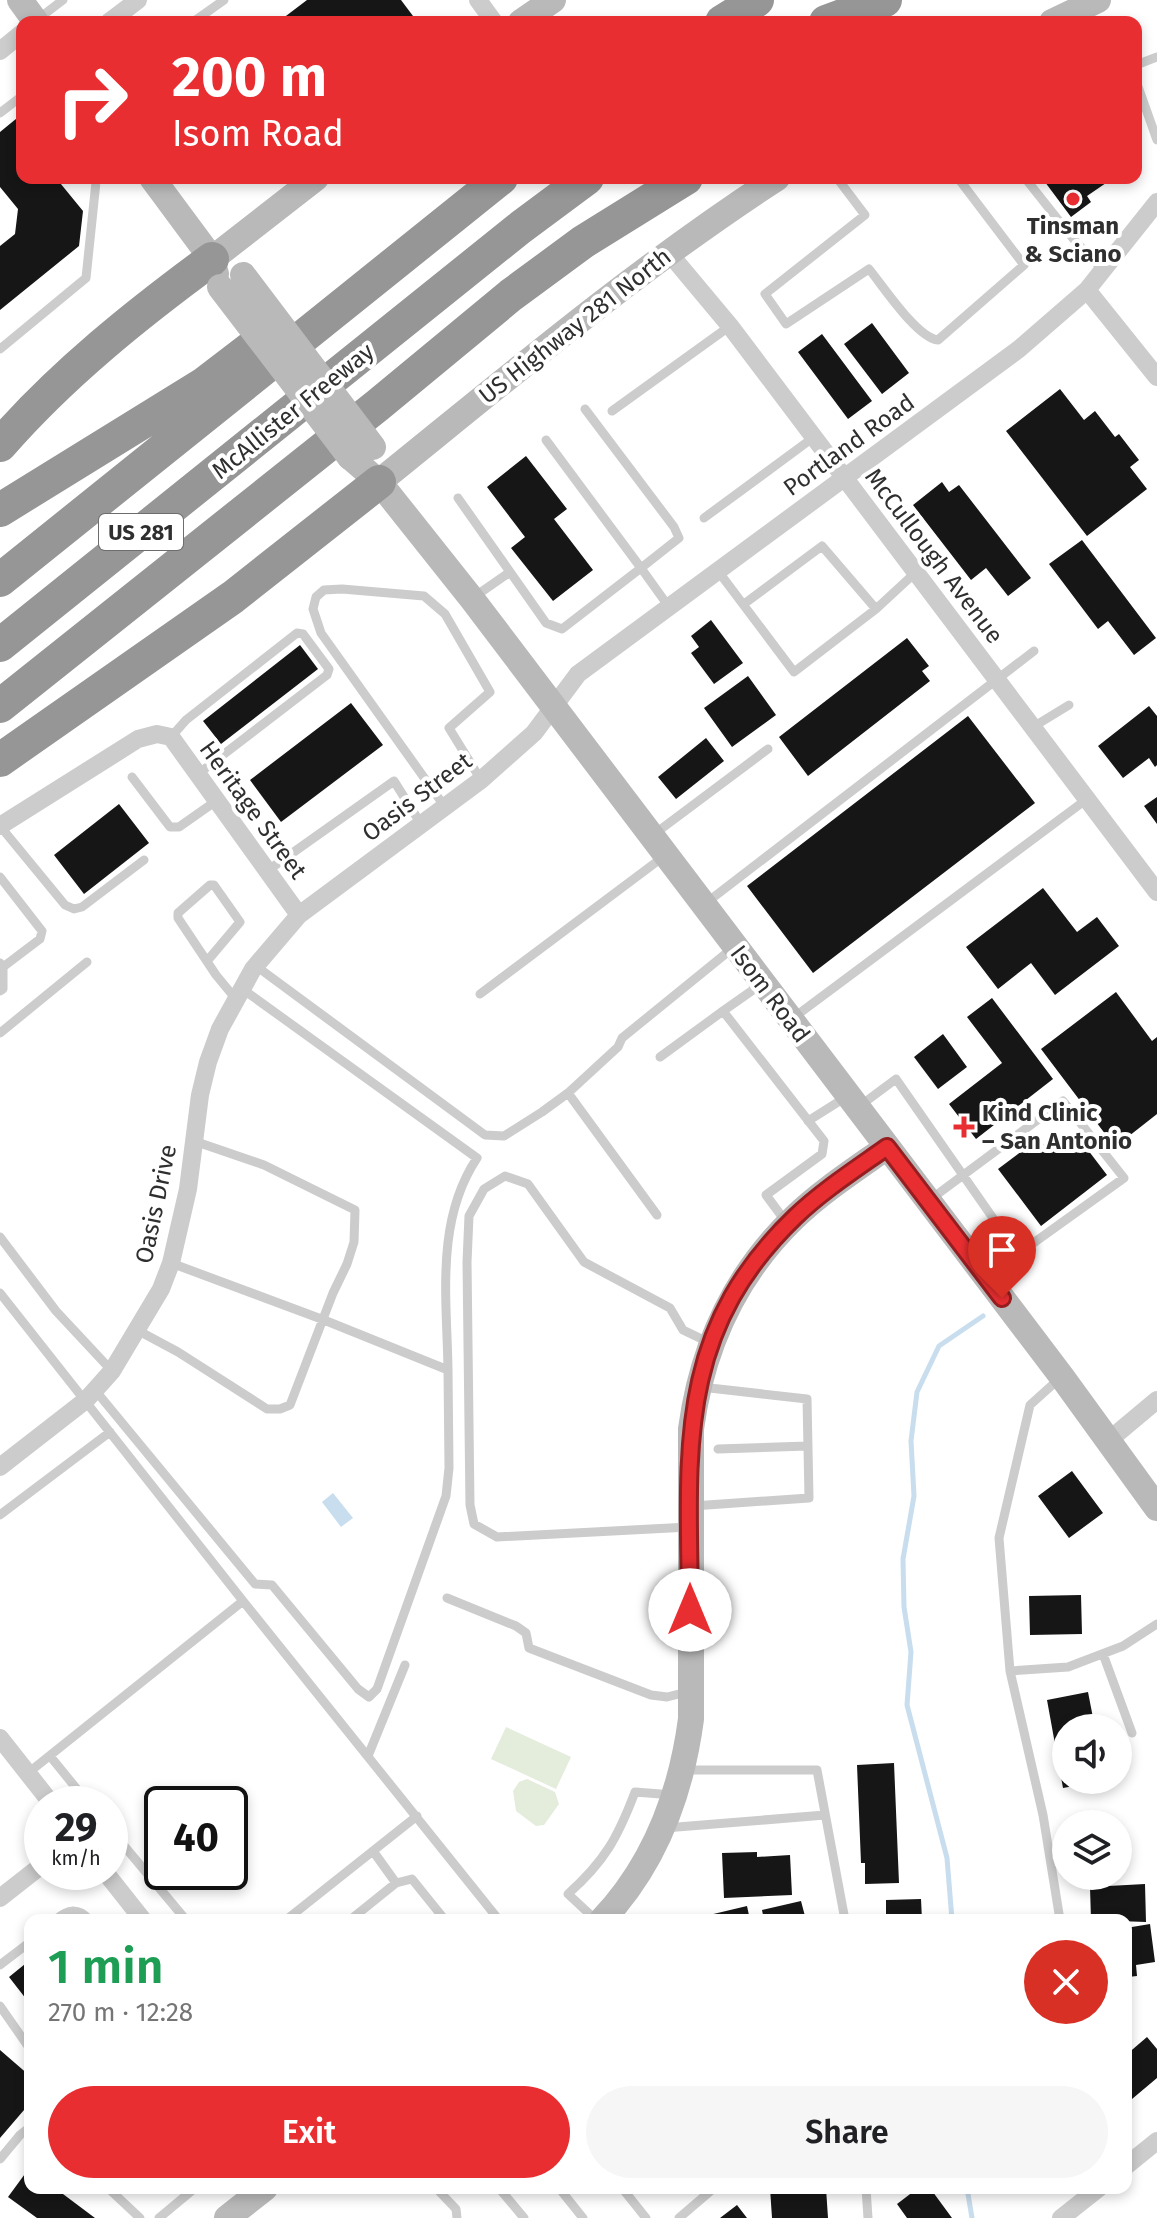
<!DOCTYPE html>
<meta charset="utf-8">
<style>
body{margin:0;font-family:"Fira Sans",sans-serif;background:#f6f6f6;color:#202124;height:100vh;display:flex;flex-direction:column;font-size:30px;white-space:nowrap}
*{box-sizing:border-box;margin:0}
p{font-size:26px;color:#757577}
.icon{flex:none;width:44px;height:44px;fill:none;stroke:currentColor;stroke-width:2;stroke-linecap:round;stroke-linejoin:round}
.map{position:relative;flex:1;overflow:hidden}
.drawer{position:absolute;left:24px;top:1914px;width:1108px;height:280px;display:flex;flex-direction:column;background:#fff;border-radius:16px;box-shadow:0 4px 12px #0003}
.drawer>*{flex:none}
.hud{position:absolute;left:16px;top:16px;width:1126px;height:168px;border-radius:16px;box-shadow:0 4px 12px #0003;background:#e92e31;color:#fff;overflow:hidden}
.buttons{position:absolute;left:1052px;top:1714px;display:grid;gap:16px}
.buttons a{display:grid;place-items:center;width:80px;height:80px;border-radius:50%;background:#fff;box-shadow:0 4px 12px #0003;font-size:40px}
.speed{position:absolute;left:24px;top:1786px;display:flex;gap:16px;font-size:40px;font-weight:700;text-align:center}
.speed>*{display:grid;place-content:center;width:104px;height:104px;border-radius:50%;background:#fff;box-shadow:0 4px 12px #0003;line-height:1}
.speed small{font-size:20px;font-weight:400}
.speed .limit{border:4px solid #111;border-radius:12px;background:#fff;color:#111}
.pin{position:absolute;display:grid;place-items:center;width:68px;height:68px;color:#fff;margin:-82px -34px;border-radius:50% 50% 50% 0;rotate:-45deg;box-shadow:0 0 8px #0007}
.pin .icon{rotate:45deg}
.me{position:absolute;width:88px;margin:-44px;rotate:0deg;stroke-linejoin:round;filter:drop-shadow(0 0 6px #0008)}
.turn{display:flex;align-items:center;gap:28px;height:168px;padding:0 24px;font-size:36px}
.turn .icon{width:104px;height:104px;stroke-width:2.5}
.turn b{display:block;font-size:56px;line-height:68px}
.round{display:grid;place-items:center;flex:none;width:84px;height:84px;border-radius:42px;background:#f6f6f6}
.overview{display:flex;align-items:center;justify-content:space-between;height:136px;padding:0 24px}
h1{font-size:48px;font-weight:600;line-height:60px;color:#1e9e55}
.cta{display:flex;gap:16px;margin-top:auto;padding:16px 24px}
.cta a{flex:1;height:92px;border-radius:48px;background:#e92e31;color:#fff;font-size:32px;font-weight:600;line-height:92px;text-align:center}
.cta a+a{background:#f6f6f6;color:#202124}
.map>svg:first-child{display:block}
</style>
<div class="map">
<svg width="1157" height="2218" viewBox="0 0 1157 2218">
<rect width="100%" height="100%" fill="#fff"/>
<path fill="#e4ecdc" d="M506,1727L571,1757L556,1789L491,1759Z
M527,1779L555,1792L559,1804L544,1825L536,1826L516,1811L513,1791L519,1782Z"/>
<path fill="#c8dded" d="M333,1493L353,1518L341,1527L322,1502Z"/>
<g fill="none" stroke-linecap="round" stroke-linejoin="round">
<path stroke="#c8dded" stroke-width="5" d="M952,1920L947,1858L907,1705L911,1652L904,1607L903,1559L914,1496L911,1441L917,1392L939,1346L983,1316
M967,2188L972,2218"/>
</g>
<path fill="#161616" d="M307,0H401L416,20L278,22Z
M22,114V178H56L83,211L79,246L0,310V246L15,234L18,209L0,187V132Z
M1042,178H1103L1106,183L1087,196L1091,202L1071,217Z
M872,323L909,373L882,394L844,344Z
M822,334L872,401L848,419L798,352Z
M1060,389L1084,420L1095,411L1115,437L1119,434L1139,460L1130,467L1147,489L1087,536L1006,431Z
M526,456L567,509L554,519L593,570L553,601L511,548L525,537L487,487Z
M942,482L949,492L959,485L1031,578L1008,596L986,568L971,580L913,505Z
M1082,540L1156,638L1134,655L1108,621L1098,629L1049,564Z
M711,620L743,663L714,684L691,653L699,647L691,636Z
M907,638L929,666L922,671L930,681L808,776L779,737Z
M300,645L318,669L221,744L203,721Z
M748,676L776,715L732,747L704,708Z
M351,703L383,745L281,822L250,780Z
M1149,706L1157,716V765L1155,767L1149,758L1123,778L1098,746Z
M968,716L1035,803L813,973L747,886Z
M706,738L724,761L676,799L658,777Z
M1157,797V824L1144,806Z
M119,804L149,843L84,894L54,855Z
M1043,888L1077,932L1097,917L1119,946L1055,995L1031,963L998,989L966,947Z
M1116,992L1152,1041L1157,1037V1114L1115,1147L1041,1049Z
M992,998L1053,1079L976,1139L949,1104L1002,1063L967,1017Z
M943,1034L967,1067L938,1089L914,1057Z
M1075,1133L1107,1175L1041,1226L998,1169L1039,1138L1049,1152Z
M1072,1471L1103,1513L1069,1538L1038,1496Z
M1081,1595L1082,1634L1030,1635L1029,1596Z
M1088,1692L1095,1728H1066V1780L1096,1782L1063,1788L1047,1700Z
M894,1763L899,1883L865,1884V1863H861L857,1765Z
M757,1852V1857L790,1855L792,1895L724,1898L722,1853Z
M1145,1884L1146,1922L1091,1920L1090,1887Z
M921,1899L922,1920H886V1900Z
M801,1901L806,1920H764L762,1910Z
M747,1906L750,1920H706L705,1916Z
M1150,1924L1155,1962L1136,1965L1137,1976L1128,1977L1126,1928Z
M30,1960V2004L9,1977Z
M1147,2037L1157,2049V2078L1132,2099L1126,2092V2055Z
M0,2050L30,2076V2103L0,2138Z
M30,2167V2188H55L95,2218H37L8,2197Z
M770,2188H826L828,2218H772Z
M918,2188H930L952,2218H907L897,2204Z
M737,2205L747,2218H720Z"/>
<g fill="none" stroke-linecap="round" stroke-linejoin="round">
<path stroke="#ccc" stroke-width="9" d="M38,19L63,0
M193,22L224,0
M1136,65L1157,57
M1136,81L1157,140
M0,113L22,96
M837,178L865,215L765,294L786,324L869,269C883,286 917,338 938,340L1024,265L958,178
M1025,178L1075,241L1104,271
M0,349L86,278L96,182L100,178
M612,411L730,326
M546,440L641,568L679,538L674,527L585,409
M458,498L546,623L562,629L641,568L669,607
M704,518L814,437
M718,571L794,672L876,609L916,572
M474,597L510,572
M744,604L822,546L876,609
M1033,727L1069,705
M171,737L186,720L297,633L303,634L329,669L327,675L198,774
M132,777L170,827H179L216,801
M445,807L321,633L313,609L316,597L324,590L342,589L424,596L445,614L490,692L449,728L481,780
M0,826L65,905L74,909L82,907L144,860
M653,835L768,749
M267,871L394,781L421,824
M0,877L42,931L40,939L3,967
M706,903L1034,651
M208,960L240,922L214,885H210L178,913V918L216,975L235,998
M0,963L3,967V989L0,991
M256,966L485,1135L504,1136L542,1112L568,1093L618,1047L622,1038L734,947
M760,985L723,1011L824,1141L822,1154L766,1195L786,1222
M480,994L663,857
M793,1018L1087,799
M0,1033L87,962
M660,1057L723,1011
M568,1093L657,1215
M861,1105L896,1079L1018,1254L1124,1178L1063,1101L931,1199
M808,1121L846,1097
M0,1237L56,1311L112,1371
M171,1263L324,1320L448,1370C447,1299 435,1221 477,1158L241,988
M0,1293L243,1601L28,1773
M137,1330L178,1352L267,1409H280L290,1405L333,1293L347,1264L354,1242L355,1210L264,1165L194,1141
M95,1390L255,1584L272,1585L358,1689L369,1697L377,1689L446,1496L449,1468L448,1370
M718,1449L808,1446
M693,1506L809,1498L807,1399L701,1387
M0,1515L110,1432
M689,1527L497,1537L474,1524L470,1505L467,1262L469,1216L484,1189L505,1176L528,1184L584,1262L670,1308L683,1330L710,1343
M447,1598L516,1626L526,1633L529,1648L651,1695L667,1697L687,1692
M243,1601L499,1920
M1103,1654L1132,1733
M1010,1671L1068,1667L1123,1646L1157,1624
M50,1756L89,1804
M368,1756L405,1665
M685,1770H817L845,1920
M665,1828L825,1815
M110,1829L186,1920
M373,1851L396,1883
M55,1920C68,1909 78,1907 90,1920
M286,1920L417,1816
M350,1920L396,1883L412,1879L445,1920
M596,1920L568,1894C605,1861 618,1837 635,1792L673,1795
M1060,1920L1043,1815L1010,1671L999,1538L1030,1405L1060,1378
M0,1965L30,1942
M0,2006L30,2049
M0,2159L20,2135L30,2127
M108,2188L140,2218
M436,2188L456,2209L457,2218
M499,2188L524,2218
M559,2188L583,2218
M622,2188L646,2218
M866,2188L868,2218
M159,2218L195,2188
M679,2218L714,2188"/>
<path stroke="#ccc" stroke-width="18" d="M478,0L494,22
M109,22L138,0
M0,51L22,33
M669,253L730,326L1157,892
M1087,290L1157,377
M0,826L138,739L157,734L171,737L299,915
M1108,1441L1157,1400
M0,1467L86,1400L95,1390L112,1371L161,1289L171,1263L188,1189L200,1095L208,1062L220,1029L253,969L299,915L481,780L534,733L578,674L1019,349L1087,290L1157,202
M0,1738L52,1804
M105,1872L143,1920
M0,1898L42,1865
M1126,2166L1157,2141
M1061,2218L1099,2188"/>
<path stroke="#b9b9b9" stroke-width="26" d="M20,0L36,22
M521,22L553,0
M1052,22L1098,0
M152,178L212,259L216,274
M212,259L316,178
M350,457L379,482L472,599L1062,1377L1157,1508
M379,482C509,377 637,269 777,178
M602,1920C655,1864 681,1794 691,1719V1429C702,1347 734,1276 794,1218C822,1191 856,1169 887,1147
M227,2218L265,2188"/>
<path stroke="#969696" stroke-width="34" d="M722,22L757,0
M826,22L885,0
M0,445C62,374 137,314 212,259
M0,510L204,384L268,335
M0,580L501,178
M0,645L521,227L587,178
M0,706L378,405L511,295L583,242L686,178
M0,760L233,597L379,482"/>
<path stroke="#b9b9b9" stroke-width="26" d="M243,275L373,447
M220,287L350,457"/>
</g>
<g fill="none" stroke-linecap="round" stroke-linejoin="round">
<g stroke="#971e20" stroke-width="20">
<path id="route" d="M690,1610C689,1456 673,1334 795,1217C822,1191 856,1169 887,1147L1002,1298"/>
</g>
<use href="#route" stroke="#e92e31" stroke-width="14"/>
</g>
<g fill="#e92e31" stroke="#fff" stroke-width="3">
<circle cx="1073" cy="199" r="8"/>
<path d="M960 1115h8v8h8v8h-8v8h-8v-8h-8v-8h8z"/>
</g>
<g text-anchor="middle" stroke-width="8" stroke-linejoin="round" paint-order="stroke">
<rect fill="#fff" stroke="#6d6d6d" stroke-width="2" x="99" y="514" width="84" height="36" rx="6"/>
<g font-size="22" font-weight="bold" fill="#2f2f2f">
<text x="141" y="540">US 281</text>
</g>
<g font-size="24" font-weight="bold" fill="#2f2f2f" stroke="#fff">
<text x="1073" y="234">Tinsman<tspan x="1073" dy="28">&amp; Sciano</tspan></text>
<text x="982" y="1121" text-anchor="start">Kind Clinic<tspan x="982" dy="28">– San Antonio</tspan></text>
</g>
<g font-size="24" fill="#2f2f2f" stroke="#fff">
<text transform="translate(575 326) rotate(-38)" y="8">US Highway 281 North</text>
<text transform="translate(293 411) rotate(-39)" y="8">McAllister Freeway</text>
<text transform="translate(849 445) rotate(-36)" y="8">Portland Road</text>
<text transform="translate(934 556) rotate(53)" y="8">McCullough Avenue</text>
<text transform="translate(417 797) rotate(-37)" y="8">Oasis Street</text>
<text transform="translate(253 810) rotate(54)" y="8">Heritage Street</text>
<text transform="translate(770 994) rotate(53)" y="8">Isom Road</text>
<text transform="translate(156 1204) rotate(-78)" y="8">Oasis Drive</text>
</g>
</g>
</svg>
<div class="buttons">
<a><svg class="icon" aria-label="sound" viewBox="0 0 24 24"><path d="M4 9h4l5-4v14l-5-4H4zM17 9q2 3 0 6"/></svg></a>
<a><svg class="icon" aria-label="layers" viewBox="0 0 24 24"><path d="M12 4l9 5-9 5-9-5zM3 14l9 5 9-5"/></svg></a>
</div>
<div class="speed"><div>29<small>km/h</small></div><div class="limit">40</div></div>
<div class="pin" style="left:1002px;top:1298px;background:#d93025"><svg class="icon" aria-label="arrive" viewBox="0 0 24 24"><path d="M6 21V4h12l-3 4 3 4H6"/></svg></div>
<svg class="me" style="left:690px;top:1610px" viewBox="-20 -20 40 40"><circle r="19" fill="#fff"/><path d="M0-13L10 11 0 6-10 11z" fill="#e92e31"/></svg>
<div class="hud">
<div class="turn"><svg class="icon" aria-label="right" viewBox="0 0 24 24"><path d="M7 20v-9h11M14 6l5 5-5 5"/></svg><div><b>200 m</b>Isom Road</div></div>
</div>
<section class="drawer">
<div class="overview"><div><h1>1 min</h1><p>270 m · 12:28</p></div><a class="round" style="background:#d93025;color:#fff"><svg class="icon" aria-label="close" viewBox="0 0 24 24"><path d="M6 6l12 12M18 6L6 18"/></svg></a></div>
<div class="cta"><a>Exit</a><a>Share</a></div>
</section>
</div>
